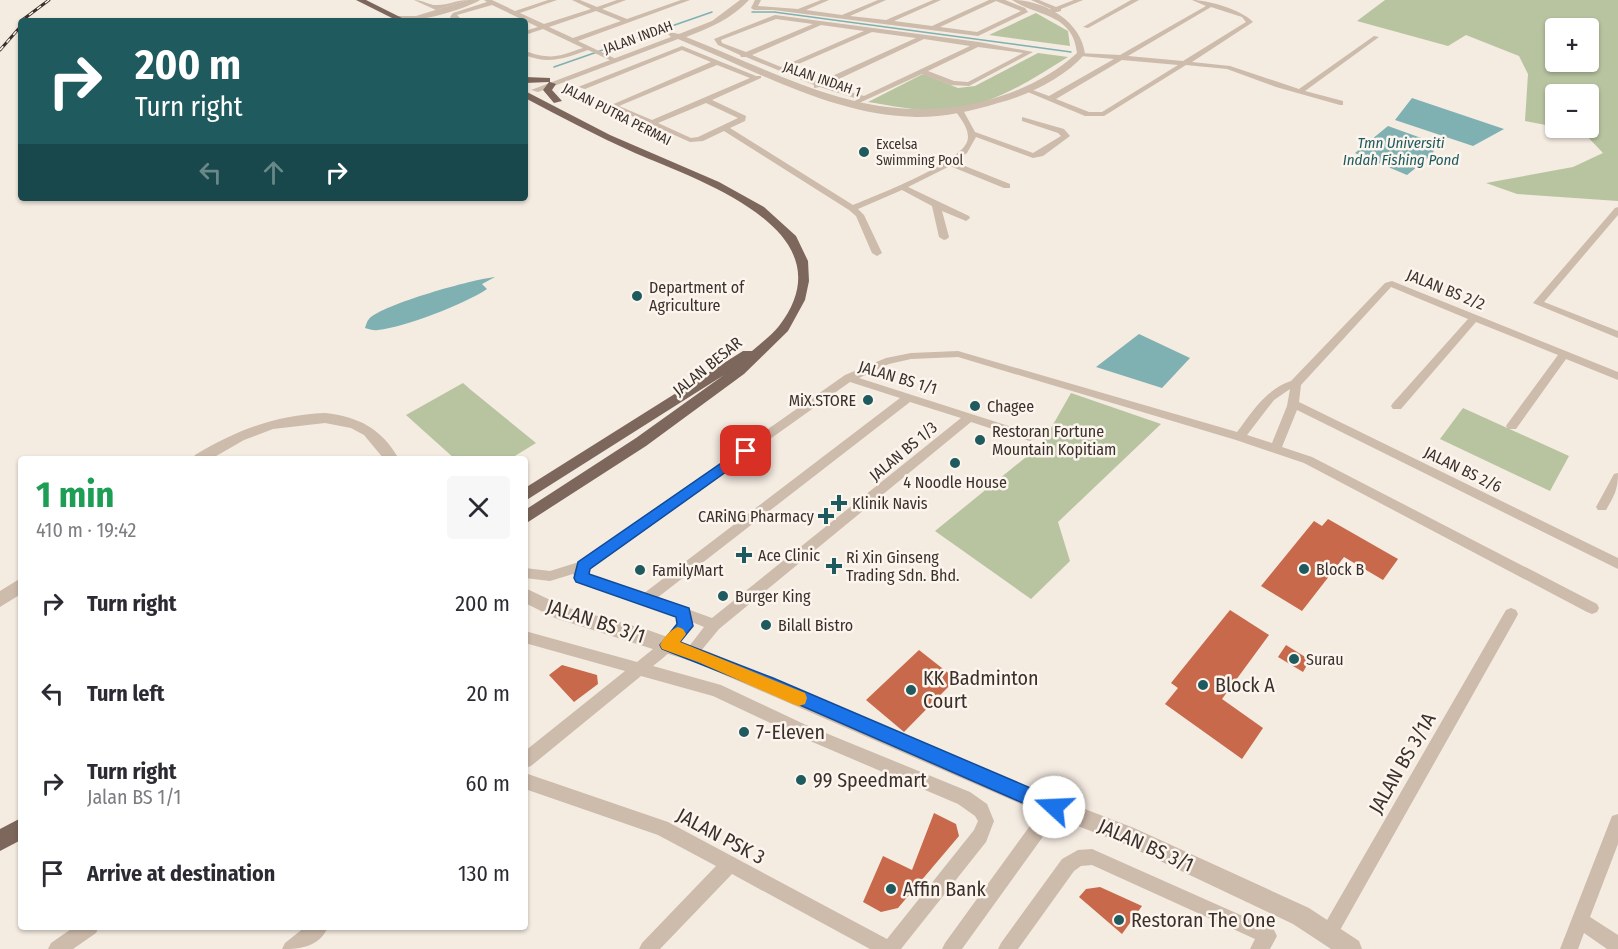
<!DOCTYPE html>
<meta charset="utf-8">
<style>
body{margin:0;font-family:"Fira Sans Condensed",sans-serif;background:#f7f7f7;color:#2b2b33;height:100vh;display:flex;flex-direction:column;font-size:22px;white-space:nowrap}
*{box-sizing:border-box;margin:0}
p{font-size:20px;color:#7c7c81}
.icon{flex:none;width:33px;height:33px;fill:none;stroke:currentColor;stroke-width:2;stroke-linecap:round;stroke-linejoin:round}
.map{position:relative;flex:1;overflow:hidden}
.details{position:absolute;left:18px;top:456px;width:510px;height:474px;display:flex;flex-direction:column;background:#fff;border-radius:6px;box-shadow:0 2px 4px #0004}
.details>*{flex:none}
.banner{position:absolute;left:18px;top:18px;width:510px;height:183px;border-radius:6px;box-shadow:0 2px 4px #0004;background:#1f5a5e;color:#fff;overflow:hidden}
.buttons{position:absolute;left:1545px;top:18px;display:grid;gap:12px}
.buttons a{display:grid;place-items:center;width:54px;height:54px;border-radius:6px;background:#fff;box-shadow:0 2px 4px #0004;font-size:30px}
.pin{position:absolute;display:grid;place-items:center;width:51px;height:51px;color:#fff;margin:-26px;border-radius:12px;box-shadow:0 3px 9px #0006}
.me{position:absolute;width:66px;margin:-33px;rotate:290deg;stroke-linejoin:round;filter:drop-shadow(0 0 4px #0008)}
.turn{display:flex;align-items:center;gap:21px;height:126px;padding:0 18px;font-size:27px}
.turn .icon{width:78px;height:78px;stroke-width:2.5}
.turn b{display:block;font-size:42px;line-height:51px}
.lanes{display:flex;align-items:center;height:57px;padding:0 18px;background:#0003;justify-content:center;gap:30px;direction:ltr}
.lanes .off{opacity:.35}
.round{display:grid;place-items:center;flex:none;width:63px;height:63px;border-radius:6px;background:#f7f7f7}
.head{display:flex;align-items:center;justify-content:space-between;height:102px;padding:0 18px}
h1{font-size:36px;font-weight:700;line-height:45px;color:#1e9e55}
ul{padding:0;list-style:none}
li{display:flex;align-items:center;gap:18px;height:90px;padding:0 18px}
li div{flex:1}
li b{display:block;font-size:22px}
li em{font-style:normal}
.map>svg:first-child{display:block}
</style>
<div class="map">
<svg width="1618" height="949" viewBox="0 0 1618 949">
<rect width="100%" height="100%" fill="#f4ebe1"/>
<path fill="#b8c4a0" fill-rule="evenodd" d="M1385,0H1618V201L1517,194L1486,183L1573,167L1603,153L1584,133L1556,128H1588V94H1556V127L1525,121L1528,74L1519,56L1466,35L1448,46L1357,21ZM1556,28H1588V62H1556Z
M1036,13L1068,31L1070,46L989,35Z
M1038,53L1068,57C1031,80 995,104 951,110C924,113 894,106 868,102L923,74L958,88L975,86Z
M463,383L471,390L536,443L510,459H455L406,415Z
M1071,393L1161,424L1058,522L1070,561L1031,599L935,531L1042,444Z
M1463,408L1569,456L1550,491L1440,439Z"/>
<path fill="#7fb0b2" d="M1412,98L1504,129L1473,146L1395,120Z
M1388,126L1435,143L1433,154L1407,175L1355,153Z
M495,277L482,284L487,289C465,304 405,327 378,330C374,331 369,329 365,328C366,325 367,321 369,319C383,304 474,279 495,277Z
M1139,334L1190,358L1162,388L1096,367Z"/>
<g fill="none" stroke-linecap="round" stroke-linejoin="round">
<path stroke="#7fb0b2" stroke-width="1.5" d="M752,12H774L1071,52
M554,67L712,12"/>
</g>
<path fill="#c8694b" d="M1328,519L1398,559L1383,580L1344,557L1302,611L1261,586L1314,521L1322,526Z
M1230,610L1269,635L1222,699L1263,728L1242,759L1165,704L1178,688L1171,683Z
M1286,645L1310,660L1303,672L1278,657Z
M919,650L956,679L904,732L866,700Z
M562,665L597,675L598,684L574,702L549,675Z
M934,813L956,824L959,836L898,908L881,912L863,902L883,856L912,870Z
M1100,887L1142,906L1122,934L1079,897L1086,889Z"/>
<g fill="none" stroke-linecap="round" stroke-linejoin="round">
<path fill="#cdbbac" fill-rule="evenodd" d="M414,0C423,0 430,6 438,5C448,5 457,0 468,0L436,10Z
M484,0H492L515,11L548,0H557L520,13L544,24L591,9L572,0H580L597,7L617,0H626L602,9L627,19L681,0H690L578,41L616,59L617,60L614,62L588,50C565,58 549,65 525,55V51C552,60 556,57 583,48L543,29L525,35V31L538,27L492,5L457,15L463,21H455L450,17L453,13L487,2ZM596,11L621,21L573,38L549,27Z
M755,0H761L758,6L798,9L821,0H829L806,10L842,15L878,0H886L850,16L886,20L933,0H941L894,21L932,26L989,0H1005L1025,8L1028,12L978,36L773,10H754L751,8ZM996,1L1021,11L977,32L940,27Z
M1031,0H1039L1056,7L1074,0H1083L1061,9V11L1048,14L1045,12L1051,9Z
M1131,0H1139L1088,28L1083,27Z
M1192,0C1208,0 1242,10 1253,22L1192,62L1230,66L1299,89L1374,36L1379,37L1305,91L1343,101V105H1340L1276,87L1227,69L1186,65L1104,116H1085L1023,90L1027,88L1049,96L1114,59L1081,56L1079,55V53L1120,55L1206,6ZM1211,7L1242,17L1246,22L1183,61L1128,56ZM1122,60L1178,65L1102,112H1089L1056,99Z
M775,15L979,42L1033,52L969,86L950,85L922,74L857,104L853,102L858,99L820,87L814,88V85L746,57H741L740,55L718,45L714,39ZM776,19L813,24L746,52L722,43L721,40ZM821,25L864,31L781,67L752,55ZM872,32L916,38L819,82L787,69ZM924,39L970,46L864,96L826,85ZM978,47L1023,53L968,82L954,81L928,71Z
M682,46L756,76H761V78L712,100L746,116L745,121L730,128L853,205C877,195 958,164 967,142C971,132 962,120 956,112L957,110H963L975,132L1033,153L1061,136L1058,133L1022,121V117L1064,129L1070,136L1043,156L1033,158L976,137L967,153L955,162L1010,184V188H1004L950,166L908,187L969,216L970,218L966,221L942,211L949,237L947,239L944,240L939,237L932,206L902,190L858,209L864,215L882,253L877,256L872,253L856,216L849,210L724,131L703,141L690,142L609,106L711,62L682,50L585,89L578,87ZM717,65L750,78L652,120L619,106ZM706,103L738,118L698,137L691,138L658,123Z
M1618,207V215L1544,302L1618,331V338L1533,303L1615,208Z
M1392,281L1618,372V380L1566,359L1516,429H1508L1506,426L1508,423L1558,355L1476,322L1401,409H1393L1391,406L1393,403L1468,319L1391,287L1301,385L1299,402L1618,558V569L1297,410L1282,447L1312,457L1597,604L1599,608L1597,612L1592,614L1587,612L1304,463L1236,440L958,357L911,359L889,364L859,378L1034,434L1036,437L1030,441L971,422L719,629L696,657L691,659L686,657L684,653L704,627L692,622C691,637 664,657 653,666L721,685L806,725L970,792L987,804L994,821L986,842L901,949H870L732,874L660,949H639L642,943L716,866L658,835L525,789V773L668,822L887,939L974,830L978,821L975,816L958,804L796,735L713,696L641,676L531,766L525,768V751L625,671L525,643V631L637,662L663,641L678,624L677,617L580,584L573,574L550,581L525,578V568L550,571L579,562L845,375L886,358L911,353L958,351L1237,432C1253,411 1265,390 1291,381L1385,283ZM850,382L900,398L643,594L590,576L587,573L588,569ZM1290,389L1287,406L1272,443L1247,435L1274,400ZM910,402L961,418L712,618L657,598Z
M1618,473C1618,490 1614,496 1606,510H1598L1596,507L1614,474Z
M1511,608L1516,610L1518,614L1516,618L1335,939L1329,942L1323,939L1320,933L1323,927L1506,610Z
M1054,799L1060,801L1062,807L1060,813L962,949H942L945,943L1048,801Z
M1618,814V844L1590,917L1618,935V949H1607L1584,933L1578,949H1560L1612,816Z
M1092,849L1274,930L1277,936L1270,949H1250L1255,939L1092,865L1081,866L1074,871L1018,949H998L1001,943L1062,859L1078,850Z
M74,927H99L96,933L73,949H48L51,943Z
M305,927H328C319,947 301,949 282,949L285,943Z"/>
<path fill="#cdbbac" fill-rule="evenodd" d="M468,0H480C466,9 407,27 393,18L397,16H416Z
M740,0H749C731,19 710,28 686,37C788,77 875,131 988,100C1021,91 1052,76 1077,53C1073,13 1038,17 1012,0C1044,0 1081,21 1085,54C1064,78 1029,95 998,103C972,111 945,117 917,117C833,116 755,70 678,39L538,92L531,90L671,37L668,34L669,32L679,34L712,21Z
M325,413C359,417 381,428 399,459H384L364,435L351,428L325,423L273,429L244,440L211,459H193L195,455C236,430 276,415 325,413Z
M21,578V594L0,607V591Z
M525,588L565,607L648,630L709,652L1033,789L1134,828L1309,908L1359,941L1362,949H1331L1293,924L1122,843L1023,805L697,663L555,618L525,603Z"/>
<path fill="#7d675c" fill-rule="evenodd" d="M356,0H366L408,21H398Z
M525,77L550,78V82L556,84L552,90L562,101L554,103L543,90L549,82L525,83Z
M525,91L610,135L719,182L764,207L796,236L808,261L809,281L805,300L788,331L744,374L646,446L525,524V510L636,438L724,375L525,501V488L743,351H752C761,343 772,335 779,326C852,231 698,180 635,153C597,136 561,117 525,98Z
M21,818V840L0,851V829Z"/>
<g stroke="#3b302b" stroke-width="3">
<path id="rail" d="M21,21L49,0
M0,50L21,26"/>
</g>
<use href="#rail" stroke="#fbf5ee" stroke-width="1.5" stroke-dasharray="5" stroke-linecap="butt"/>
</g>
<path fill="#1a73e8" stroke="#114b97" stroke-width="1.5" d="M746,446L751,447L752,451L751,454L590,569L589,574L689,608L693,626L680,642L773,678L1061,801L1064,807L1061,814L1054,816L1048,814L761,688L662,649L660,645L677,624L676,617L576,582L574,578L578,562Z"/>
<path fill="#f59e0b" d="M678,627L683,629L686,634L680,642L805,693L807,698L805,704L799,706L793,704L698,662L662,649L660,645C664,637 670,630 678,627Z"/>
<g fill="#1f5a5e" stroke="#fbf5ee" stroke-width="2">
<circle cx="864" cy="152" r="6"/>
<circle cx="637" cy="296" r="6"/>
<circle cx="868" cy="400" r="6"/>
<circle cx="975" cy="406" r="6"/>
<circle cx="980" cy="440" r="6"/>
<circle cx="955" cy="463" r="6"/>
<path d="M836 494h6v6h6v6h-6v6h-6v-6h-6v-6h6z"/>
<path d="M823 507h6v6h6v6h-6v6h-6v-6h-6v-6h6z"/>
<path d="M741 546h6v6h6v6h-6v6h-6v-6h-6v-6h6z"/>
<path d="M831 557h6v6h6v6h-6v6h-6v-6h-6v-6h6z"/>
<circle cx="1304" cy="569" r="6"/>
<circle cx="640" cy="570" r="6"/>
<circle cx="723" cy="596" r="6"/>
<circle cx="766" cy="625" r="6"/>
<circle cx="1294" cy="659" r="6"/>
<circle cx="1203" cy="685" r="6"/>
<circle cx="911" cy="690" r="6"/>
<circle cx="744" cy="732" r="6"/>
<circle cx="801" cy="780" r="6"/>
<circle cx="891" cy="889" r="6"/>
<circle cx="1119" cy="920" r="6"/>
</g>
<g text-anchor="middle" stroke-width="5" stroke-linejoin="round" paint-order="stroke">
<g font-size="14" fill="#3b302b" stroke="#fbf5ee">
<text transform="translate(638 37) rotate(-20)" y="5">JALAN INDAH</text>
<text transform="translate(822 79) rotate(19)" y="5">JALAN INDAH 1</text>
<text transform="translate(617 114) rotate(27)" y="5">JALAN PUTRA PERMAI</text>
</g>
<g font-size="14" fill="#3b302b" stroke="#fbf5ee" text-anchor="start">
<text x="876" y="149">Excelsa<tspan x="876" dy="16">Swimming Pool</tspan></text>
</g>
<g font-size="15" font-style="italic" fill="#1f5a5e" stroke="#fbf5ee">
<text x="1401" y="148">Tmn Universiti<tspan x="1401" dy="17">Indah Fishing Pond</tspan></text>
</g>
<g font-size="16" fill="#3b302b" stroke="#fbf5ee" text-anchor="start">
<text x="649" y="293">Department of<tspan x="649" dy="18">Agriculture</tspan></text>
<text x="856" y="406" text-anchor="end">MiX.STORE</text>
<text x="987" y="412">Chagee</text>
<text x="992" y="437">Restoran Fortune<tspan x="992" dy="18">Mountain Kopitiam</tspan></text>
<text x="955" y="488" text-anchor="middle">4 Noodle House</text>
<text x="852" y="509">Klinik Navis</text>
<text x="814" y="522" text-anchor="end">CARiNG Pharmacy</text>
<text x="758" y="561">Ace Clinic</text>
<text x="846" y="563">Ri Xin Ginseng<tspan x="846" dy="18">Trading Sdn. Bhd.</tspan></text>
<text x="1316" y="575">Block B</text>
<text x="652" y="576">FamilyMart</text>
<text x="735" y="602">Burger King</text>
<text x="778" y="631">Bilall Bistro</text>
<text x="1306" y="665">Surau</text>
</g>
<g font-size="16" fill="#3b302b" stroke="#fbf5ee">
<text transform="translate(1446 289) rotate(22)" y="6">JALAN BS 2/2</text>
<text transform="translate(707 366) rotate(-39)" y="6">JALAN BESAR</text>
<text transform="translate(898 377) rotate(17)" y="6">JALAN BS 1/1</text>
<text transform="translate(903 451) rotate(-40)" y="6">JALAN BS 1/3</text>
<text transform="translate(1463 469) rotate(26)" y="6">JALAN BS 2/6</text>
</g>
<g font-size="20" fill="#3b302b" stroke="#fbf5ee">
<text transform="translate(596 621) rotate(18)" y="7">JALAN BS 3/1</text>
<text transform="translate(1402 763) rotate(-60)" y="7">JALAN BS 3/1A</text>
<text transform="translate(721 836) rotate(28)" y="7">JALAN PSK 3</text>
<text transform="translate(1146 845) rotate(24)" y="7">JALAN BS 3/1</text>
</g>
<g font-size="20" fill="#3b302b" stroke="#fbf5ee" text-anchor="start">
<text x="923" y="685">KK Badminton<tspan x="923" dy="23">Court</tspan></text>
<text x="1215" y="692">Block A</text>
<text x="756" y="739">7-Eleven</text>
<text x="813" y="787">99 Speedmart</text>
<text x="903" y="896">Affin Bank</text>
<text x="1131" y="927">Restoran The One</text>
</g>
</g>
</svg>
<div class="buttons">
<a>+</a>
<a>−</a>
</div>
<div class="pin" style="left:746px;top:451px;background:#d93025"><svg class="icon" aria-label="arrive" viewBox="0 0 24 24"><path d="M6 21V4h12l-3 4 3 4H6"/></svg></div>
<svg class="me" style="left:1054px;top:807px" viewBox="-20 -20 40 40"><circle r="19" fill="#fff"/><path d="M0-13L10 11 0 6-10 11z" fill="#1a73e8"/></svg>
<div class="banner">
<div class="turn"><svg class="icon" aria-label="right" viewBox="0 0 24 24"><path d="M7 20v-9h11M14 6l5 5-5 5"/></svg><div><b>200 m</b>Turn right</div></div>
<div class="lanes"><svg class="icon off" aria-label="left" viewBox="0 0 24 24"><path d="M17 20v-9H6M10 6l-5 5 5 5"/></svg><svg class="icon off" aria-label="ahead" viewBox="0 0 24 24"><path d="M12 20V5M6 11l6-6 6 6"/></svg><svg class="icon" aria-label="right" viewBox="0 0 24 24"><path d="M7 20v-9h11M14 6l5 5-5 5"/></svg></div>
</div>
<section class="details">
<div class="head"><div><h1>1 min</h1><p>410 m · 19:42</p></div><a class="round"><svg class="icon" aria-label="close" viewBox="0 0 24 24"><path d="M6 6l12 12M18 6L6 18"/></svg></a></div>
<ul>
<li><svg class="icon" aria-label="right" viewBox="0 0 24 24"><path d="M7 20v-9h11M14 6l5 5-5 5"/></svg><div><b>Turn right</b></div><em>200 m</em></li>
<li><svg class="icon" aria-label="left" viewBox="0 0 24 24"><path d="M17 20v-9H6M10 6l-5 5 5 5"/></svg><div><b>Turn left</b></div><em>20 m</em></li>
<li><svg class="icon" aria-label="right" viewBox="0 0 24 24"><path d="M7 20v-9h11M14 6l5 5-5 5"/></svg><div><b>Turn right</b><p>Jalan BS 1/1</p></div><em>60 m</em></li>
<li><svg class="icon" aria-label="arrive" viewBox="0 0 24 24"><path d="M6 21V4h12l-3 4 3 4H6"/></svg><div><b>Arrive at destination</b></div><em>130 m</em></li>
</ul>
</section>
</div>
